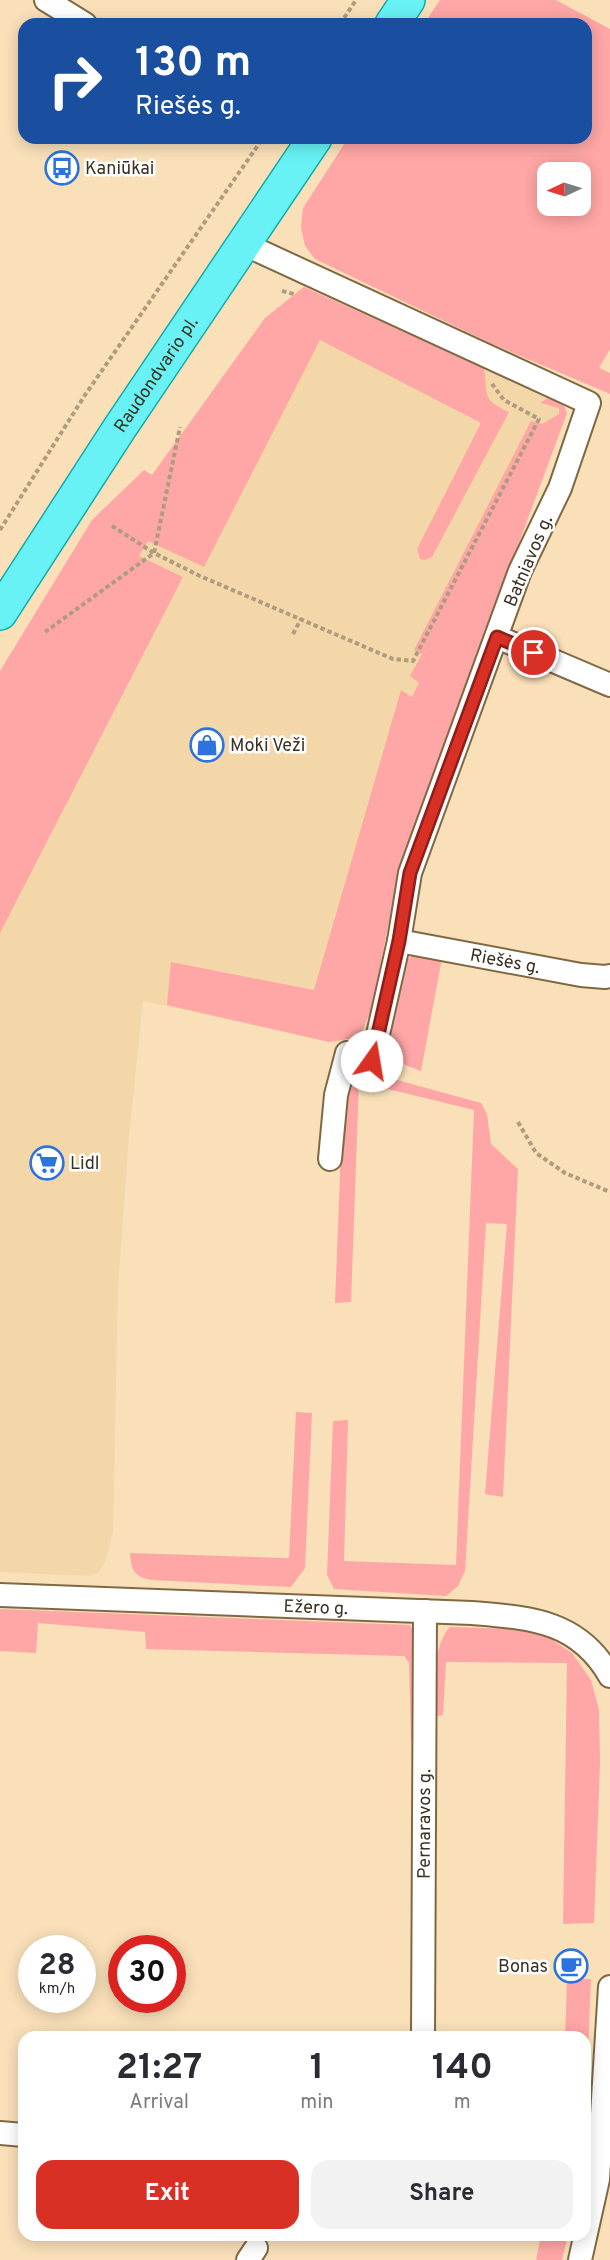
<!DOCTYPE html>
<meta charset="utf-8">
<style>
body{margin:0;font-family:Overpass,sans-serif;background:#f2f2f3;color:#2b2b33;height:100vh;display:flex;flex-direction:column;font-size:22px;white-space:nowrap}
*{box-sizing:border-box;margin:0}
p{font-size:20px;color:#7c7c81}
.icon{flex:none;width:33px;height:33px;fill:none;stroke:currentColor;stroke-width:2;stroke-linecap:round;stroke-linejoin:round}
.map{position:relative;flex:1;overflow:hidden}
.sheet{position:absolute;left:18px;top:2031px;width:573px;height:210px;display:flex;flex-direction:column;background:#fff;border-radius:18px;box-shadow:0 3px 15px #0003}
.sheet>*{flex:none}
.hud{position:absolute;left:18px;top:18px;width:574px;height:126px;border-radius:18px;box-shadow:0 3px 15px #0003;background:#1a4fa0;color:#fff;overflow:hidden}
.needle{width:39px;rotate:266deg}
.fabs{position:absolute;left:537px;top:162px;display:grid;gap:12px}
.fabs a{display:grid;place-items:center;width:54px;height:54px;border-radius:12px;background:#fff;box-shadow:0 3px 15px #0003;font-size:30px}
.speed{position:absolute;left:18px;top:1935px;display:flex;gap:12px;font-size:30px;font-weight:700;text-align:center}
.speed>*{display:grid;place-content:center;width:78px;height:78px;border-radius:50%;background:#fff;box-shadow:0 3px 15px #0003;line-height:1}
.speed small{font-size:15px;font-weight:400}
.speed .limit{border:9px solid #d22;background:#fff;color:#111}
.pin{position:absolute;display:grid;place-items:center;width:51px;height:51px;color:#fff;margin:-26px;border:3px solid #fff;border-radius:50%;box-shadow:0 2px 6px #0007}
.me{position:absolute;width:66px;margin:-33px;rotate:13deg;stroke-linejoin:round;filter:drop-shadow(0 0 4px #0008)}
.turn{display:flex;align-items:center;gap:21px;height:126px;padding:0 18px;font-size:27px}
.turn .icon{width:78px;height:78px;stroke-width:2.5}
.turn b{display:block;font-size:42px;line-height:51px}
.eta{display:flex;justify-content:space-evenly;align-items:center;height:102px;text-align:center}
.eta b{font-size:36px;font-weight:700;line-height:42px}
.primary-button{display:flex;gap:12px;margin-top:auto;padding:12px 18px}
.primary-button a{flex:1;height:69px;border-radius:18px;background:#d93025;color:#fff;font-size:24px;font-weight:700;line-height:69px;text-align:center}
.primary-button a+a{background:#f2f2f3;color:#2b2b33}
.map>svg:first-child{display:block}
</style>
<div class="map">
<svg width="610" height="2260" viewBox="0 0 610 2260">
<rect width="100%" height="100%" fill="#f9e0b9"/>
<path fill="#f4d7a9" d="M304,287L484,368L555,397L564,406L567,413L400,864L372,1008L362,1032L354,1038L329,1042L143,1001L129,1137L118,1287L113,1533L105,1562L99,1572L89,1576L0,1572V671L92,520L144,470L152,475L265,318Z"/>
<path fill="#ffa6a6" fill-rule="evenodd" d="M440,0H556L610,29V349L599,368L610,373V394L490,343L315,259L305,246L301,227L303,208L348,138H586V24H424ZM580,172V206H548V172Z
M304,287L484,368C488,396 481,399 509,412L432,557L425,560L420,559L417,549L481,423L320,340L204,567L148,541L139,556L183,577L0,933V671L92,520L144,470L152,475L265,318Z
M555,397L564,406L567,413L400,864L372,1008L362,1032L354,1038L329,1042L167,1005L171,962L314,990L401,690L412,697L419,683L410,676L422,654L414,650L531,421L542,424L559,414V408L540,403L546,399Z
M425,954L442,958L421,1071C403,1064 393,1062 386,1043L404,962L412,956Z
M357,1069L481,1103L487,1114L491,1144L518,1169L503,1497L485,1494L507,1224L486,1223L465,1571L458,1586L446,1596L334,1589L327,1575L333,1421L348,1420L344,1561L456,1565L474,1110L359,1082L351,1302L335,1303L343,1098L348,1076Z
M296,1412L312,1413L305,1568L291,1587L152,1580C134,1577 131,1570 130,1553L289,1558Z
M0,1609L410,1625L419,1642L418,1742H411L409,1663L404,1656L146,1649L145,1632L38,1623L36,1653L0,1651Z
M450,1627L516,1629L546,1636L572,1653L591,1680L599,1710L600,1762L594,1923L563,1924L567,1663L446,1662L443,1715L437,1716C437,1688 430,1649 450,1627Z
M567,1979H591L585,2126V2037H565Z
M541,2235H568L562,2260H536Z"/>
<g fill="none" stroke-linecap="round" stroke-linejoin="round">
<g stroke="#7f6945" stroke-width="26">
<g id="street">
<path d="M46,0L85,24"/>
<path d="M244,244L589,403L560,488L520,571L410,873L399,941L372,1061L347,1053L336,1095L330,1159"/>
<path d="M497,637L610,685"/>
<path id="s1" d="M399,941L581,975L605,977L610,976"/>
<path id="s2" d="M0,1595L472,1613C530,1618 578,1620 610,1676"/>
<path id="s3" d="M423,2037L425,1611"/>
<path d="M0,2133L24,2135"/>
<path d="M248,2260L256,2248"/>
<path d="M580,2260L598,2179L610,1987"/>
</g>
</g>
<g stroke="#16a9a8" stroke-width="36">
<g id="primary">
<path d="M392,24L408,0"/>
<path id="s4" d="M0,613L119,429L315,138"/>
</g>
</g>
<path stroke="#af9c7e" stroke-width="4" stroke-dasharray="4.5 3" stroke-linecap="butt" d="M340,24L356,0
M282,291L294,294
M112,526L154,553L200,576L393,659L413,661L539,419L504,400L492,384
M0,530L85,395L263,138
M45,632L154,553L180,427
M293,634L301,619
M518,1122L536,1153L565,1173L610,1192"/>
<use href="#street" stroke="#fff" stroke-width="22"/>
<use href="#primary" stroke="#68f2f6" stroke-width="33"/>
</g>
<g fill="none" stroke-linecap="round" stroke-linejoin="round">
<g stroke="#8d1f18" stroke-width="15">
<path id="route" d="M372,1061L399,941L410,873L497,637L534,653"/>
</g>
<use href="#route" stroke="#d93025" stroke-width="10"/>
</g>
<defs>
<g id="bus-ring" transform="scale(1.725)"><circle r="9.5" fill="#fff" stroke="#2c73df" stroke-width="1.5"/><path d="M-5-6H5V4H4V6H2V4H-2V6H-4V4H-5ZM-3.5-4V0h7V-4ZM-3.5 1.2v1.5H-2V1.2ZM2 1.2v1.5H3.5V1.2Z" fill="#2c73df"/></g>
<g id="shop-ring" transform="scale(1.725)"><circle r="9.5" fill="#fff" stroke="#2c73df" stroke-width="1.5"/><path d="M-5-2.5h2.3a2.7 3.5 0 0 1 5.4 0H5L5.5 6h-11ZM-1.5-2.5h3a1.5 2.3 0 0 0-3 0Z" fill="#2c73df"/></g>
<g id="supermarket-ring" transform="scale(1.725)"><circle r="9.5" fill="#fff" stroke="#2c73df" stroke-width="1.5"/><path d="M-6-5.5h2.5l.6 2H6L4.5 2H-2.5L-4.4-4H-6ZM-1.5 3.2a1.3 1.3 0 1 0 .1 0ZM3 3.2a1.3 1.3 0 1 0 .1 0Z" fill="#2c73df"/></g>
<g id="cafe-ring" transform="scale(1.725)"><circle r="9.5" fill="#fff" stroke="#2c73df" stroke-width="1.5"/><path d="M-5.5-4.5H6V0H3Q3 3.5 0 3.5H-2.5Q-5.5 3.5-5.5 0ZM3-3.2v2h1.7v-2ZM-6 4.5H4V6H-6Z" fill="#2c73df"/></g>
</defs>
<g fill-rule="evenodd">
<use href="#bus-ring" x="62" y="168"/>
<use href="#shop-ring" x="207" y="745"/>
<use href="#supermarket-ring" x="47" y="1163"/>
<use href="#cafe-ring" x="571" y="1966"/>
</g>
<g text-anchor="middle" stroke-width="5" stroke-linejoin="round" paint-order="stroke">
<g font-size="18" fill="#3a3121" stroke="#fff" text-anchor="start">
<text x="85" y="174">Kaniūkai</text>
<text x="230" y="751">Moki Veži</text>
<text x="70" y="1169">Lidl</text>
<text x="548" y="1972" text-anchor="end">Bonas</text>
</g>
<g font-size="18" fill="#3a3121" stroke="#fff">
<text dy="6" stroke="none"><textPath href="#s4" startOffset="285">Raudondvario pl.</textPath></text>
<text transform="translate(528 561) rotate(-67)" y="6">Batniavos g.</text>
<text dy="6" stroke="none"><textPath href="#s1" startOffset="108">Riešės g.</textPath></text>
<text dy="6" stroke="none"><textPath href="#s2" startOffset="316">Ežero g.</textPath></text>
<text dy="6" stroke="none"><textPath href="#s3" startOffset="213">Pernaravos g.</textPath></text>
</g>
</g>
</svg>
<div class="fabs">
<a><svg class="needle" viewBox="-14 -14 28 28"><path d="M0-13l5 13h-10z" fill="#e53935"/><path d="M0 13l5-13h-10z" fill="#7c7c81"/></svg></a>
</div>
<div class="speed"><div>28<small>km/h</small></div><div class="limit">30</div></div>
<div class="pin" style="left:534px;top:653px;background:#d93025"><svg class="icon" aria-label="arrive" viewBox="0 0 24 24"><path d="M6 21V4h12l-3 4 3 4H6"/></svg></div>
<svg class="me" style="left:372px;top:1061px" viewBox="-20 -20 40 40"><circle r="19" fill="#fff"/><path d="M0-13L10 11 0 6-10 11z" fill="#d93025"/></svg>
<div class="hud">
<div class="turn"><svg class="icon" aria-label="right" viewBox="0 0 24 24"><path d="M7 20v-9h11M14 6l5 5-5 5"/></svg><div><b>130 m</b>Riešės g.</div></div>
</div>
<section class="sheet">
<div class="eta">
<div><b>21:27</b><p>Arrival</p></div>
<div><b>1</b><p>min</p></div>
<div><b>140</b><p>m</p></div>
</div>
<div class="primary-button"><a>Exit</a><a>Share</a></div>
</section>
</div>
